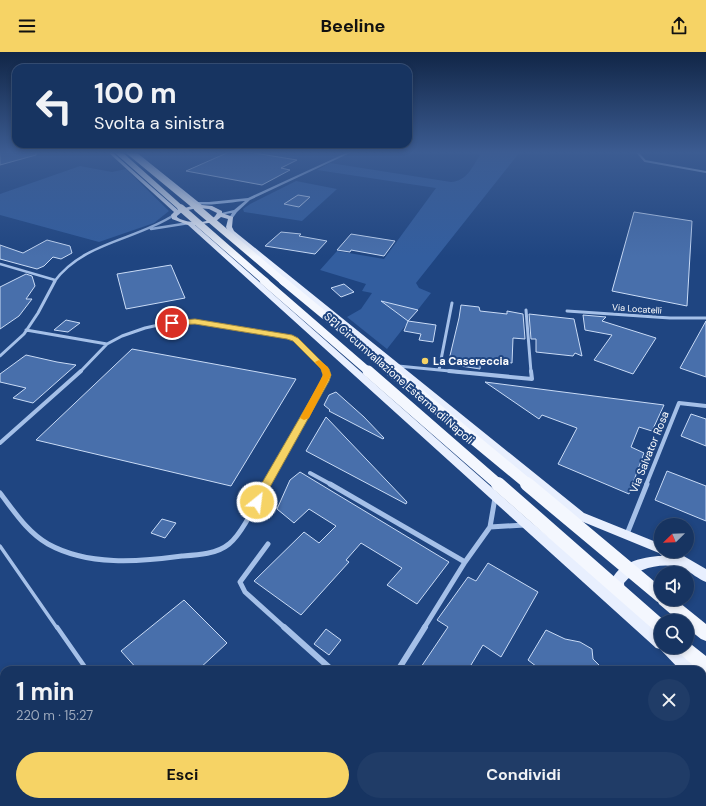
<!DOCTYPE html>
<html lang="it">
<meta charset="utf-8">
<style>
body{margin:0;font-family:"DM Sans",sans-serif;background:#203c67;color:#f1f3f6;height:100vh;display:flex;flex-direction:column;font-size:15px;white-space:nowrap}
*{box-sizing:border-box;margin:0}
p{font-size:13px;color:#9eaabd}
.icon{flex:none;width:22px;height:22px;fill:none;stroke:currentColor;stroke-width:2;stroke-linecap:round;stroke-linejoin:round}
.map{position:relative;flex:1;overflow:hidden}
.panel{position:absolute;left:0px;top:614px;width:706px;height:140px;display:flex;flex-direction:column;background:#173461;border-radius:12px 12px 0 0;box-shadow:0 2px 6px #0003,0 0 0 1px #364f76}
.panel>*{flex:none}
.banner{position:absolute;left:12px;top:12px;width:400px;height:84px;border-radius:12px;box-shadow:0 2px 6px #0003,0 0 0 1px #364f76;background:#173461;color:#f1f3f6;overflow:hidden}
.needle{width:26px;rotate:247deg}
.controls{position:absolute;left:654px;top:466px;display:grid;gap:8px}
.controls a{display:grid;place-items:center;width:40px;height:40px;border-radius:50%;background:#173461;box-shadow:0 2px 6px #0003,0 0 0 1px #364f76;font-size:20px}
.pin{position:absolute;display:grid;place-items:center;width:34px;height:34px;color:#fff;margin:-17px;border:2px solid #fff;border-radius:50%;box-shadow:0 1px 4px #0007}
.me{position:absolute;width:44px;margin:-22px;rotate:29deg;stroke-linejoin:round;filter:drop-shadow(0 0 3px #0008)}
.turn{display:flex;align-items:center;gap:14px;height:84px;padding:0 16px;font-size:18px}
.turn .icon{width:52px;height:52px;stroke-width:2.5}
.turn b{display:block;font-size:28px;line-height:34px}
.round{display:grid;place-items:center;flex:none;width:42px;height:42px;border-radius:21px;background:#203c67}
.headline{display:flex;align-items:center;justify-content:space-between;height:68px;padding:0 16px}
h1{font-size:24px;font-weight:700;line-height:30px}
.button{display:flex;gap:8px;margin-top:auto;padding:8px 16px}
.button a{flex:1;height:46px;border-radius:24px;background:#f6d365;color:#111;font-size:16px;font-weight:700;line-height:46px;text-align:center}
.button a+a{background:#203c67;color:#f1f3f6}
header{display:flex;justify-content:space-between;align-items:center;height:52px;padding:0 16px;background:#f6d365;color:#111;font-size:18px;font-weight:700}
.map>svg:first-child{display:block}
</style>
<header><svg class="icon" aria-label="menu" viewBox="0 0 24 24"><path d="M4 6h16M4 12h16M4 18h16"/></svg>Beeline<svg class="icon" aria-label="share" viewBox="0 0 24 24"><path d="M12 15V3M7 8l5-5 5 5M5 13v7h14v-7"/></svg></header>
<div class="map">
<svg width="706" height="754" viewBox="0 0 706 754">
<rect width="100%" height="100%" fill="#1f4581"/>
<path fill="#335e9f" d="M471,100H520L416,231L419,236L431,241L387,297L347,265L361,257L372,241L362,239L366,232L320,218L337,199L384,207L436,136L317,118L330,111L451,130C467,129 472,115 480,103Z
M80,114L112,120L126,117L169,159L154,171L99,190L0,163V142Z
M296,129L337,137L302,169L244,160L243,157L250,152Z"/>
<path fill="#486fab" stroke="#c9dbf6" d="M0,100H36V103L0,113Z
M229,100H248L297,108L281,116L290,118L262,133L186,119Z
M298,143L310,145L299,155L284,152Z
M634,160L692,169L687,254L612,239Z
M281,180L301,182L299,184L327,189L315,202L265,194Z
M351,182L395,189L384,204L351,198L350,200L337,198Z
M47,188L70,194L72,201L61,207L53,205L44,214L37,217L0,207V193L23,201Z
M171,213L185,246L126,257L117,222Z
M26,222L32,224L35,234L26,247H32L19,264L0,277V235Z
M344,232L354,240L341,245L331,236Z
M381,249L418,258L408,269Z
M461,253L479,255L480,259L507,262V259L523,262L525,287L513,286L512,311L481,307L480,317L448,312L459,266Z
M529,262L574,267L582,304L575,301L573,304L536,300V287H531Z
M583,263L606,265L602,269L656,286L633,322L594,308L612,283L585,278Z
M66,268L80,271L68,280L54,278Z
M408,269L436,273L433,290L419,288L421,282L404,279Z
M706,269V325L680,316Z
M132,297L296,327L231,434L36,388Z
M26,303L57,310L76,313L33,351L13,346L26,336L0,330V322Z
M485,330L664,353L652,379L639,375L631,395L644,401L629,442L558,412L577,376L542,363L539,367Z
M336,340L364,365L384,386L383,387L329,359L330,358L324,353L329,343Z
M691,362L706,367V394L681,384Z
M326,365L407,450L406,452L306,399Z
M667,419L706,434V469L655,448Z
M300,420L449,510L417,552L387,533L402,516L361,491L346,508L349,510L301,563L254,529L304,480L319,491L336,474L309,457L294,471L277,457L290,428Z
M162,467L176,471L165,486L151,481Z
M488,511L538,540L501,605L483,593L468,618H419L448,575L437,568L468,525L476,529Z
M184,548L227,591L198,618H138L121,599Z
M326,577L341,588L329,603L314,592Z
M546,578L565,587L580,590L592,597L593,607L604,618H541L528,608Z"/>
<g fill="none" stroke-linecap="round" stroke-linejoin="round">
<path stroke="#a5c0e8" stroke-width="3.5" d="M0,494L57,576"/>
<path stroke="#a5c0e8" stroke-width="4.5" d="M57,575L87,618"/>
<path stroke="#a5c0e8" stroke-width="2" d="M637,100L645,109L706,120"/>
<path stroke="#a5c0e8" stroke-width="2.5" d="M151,177L189,171
M0,212L55,228
M54,230C83,190 136,188 174,163"/>
<path stroke="#a5c0e8" stroke-width="3" d="M526,258L531,320
M567,259L670,266H706
M26,278L107,292
M0,304L24,282L38,261L55,229
M398,314L460,320
M439,318L452,251
M80,320L107,292L122,284L145,276L163,272L195,269L289,285L296,288L325,317L326,320"/>
<path stroke="#a5c0e8" stroke-width="4" d="M449,319L532,327L531,319
M0,391L81,319
M310,421L332,433
M265,433L327,323L326,319
M646,433L679,351L706,354"/>
<path stroke="#a5c0e8" stroke-width="5" d="M330,432L465,510
M0,441C14,459 27,480 48,492C88,514 138,510 182,504C198,503 217,502 229,492C243,481 257,449 266,432
M490,475L525,473
M627,482L647,432
M268,492L240,530L245,540L285,576
M424,576L465,510L490,475L495,446"/>
<path stroke="#a5c0e8" stroke-width="6" d="M284,575L332,618
M398,618L425,575
M310,754L312,750
M546,754L548,750"/>
<path fill="#a5c0e8" fill-rule="evenodd" d="M348,100H352L250,148L237,160L232,167L229,166L232,161L219,163L217,162L234,158L245,149C233,150 205,155 195,151L197,150H209L248,146Z"/>
<path fill="#e8effe" fill-rule="evenodd" d="M108,100H112L178,158L195,153L132,100H136L202,153L212,154L222,159V161L233,165L232,175L234,179L584,461L661,492V499H675L706,517V530C698,527 692,521 684,517C666,509 637,515 624,531L625,543L628,552L661,582V595H676L696,613L698,618H680L660,597L656,596L188,173L172,167L171,163L174,160ZM198,156L209,157L217,161C212,173 186,172 177,165V164L183,159ZM221,165L228,167L226,175L229,181L576,467L659,501L662,504C642,504 609,513 611,537L531,470L195,173L215,170Z
M702,621L706,622V640L702,638Z"/>
<path fill="#f4f7fe" fill-rule="evenodd" d="M659,542H661V547H675L706,572V589L701,587L687,576V569H679L659,552L657,547Z
M687,589L706,604V622L702,620V618H698L678,600L676,595H687Z"/>
<path stroke="#f4f7fe" stroke-width="5.5" d="M118,100L182,157
M129,100L198,157"/>
<path stroke="#f4f7fe" stroke-width="7" d="M181,156L266,230
M197,156L284,230"/>
<path stroke="#f4f7fe" stroke-width="8" d="M264,229L369,320
M283,229L393,320"/>
<path stroke="#f4f7fe" stroke-width="11" d="M368,319L499,433
M391,319L529,433"/>
<path stroke="#f4f7fe" stroke-width="14" d="M498,432L661,575
M527,432L661,544"/>
</g>
<linearGradient id="sky" x2="0" y2="1"><stop stop-color="#112647"/><stop offset="0.49" stop-color="#3c5c92"/><stop offset="1" stop-color="#3c5c92" stop-opacity="0"/></linearGradient>
<rect width="706" height="205" fill="url(#sky)"/>
<path fill="#f6d365" stroke="#a08942" d="M195,267L292,283L298,286L329,317L331,323L329,329L260,453H253L251,450L321,329L323,323L321,317L293,289L287,287L195,272L172,273L168,271L172,269Z"/>
<path fill="#f59e0b" d="M319,308L328,315L331,323L309,366L304,368L300,366L323,323L321,317L315,310Z"/>
<circle fill="#f6d365" stroke="#1f4581" stroke-width="1.5" cx="425" cy="309" r="4"/>
<g text-anchor="middle" stroke-width="4" stroke-linejoin="round" paint-order="stroke">
<g font-size="9" fill="#fff" stroke="#1f4581">
<text transform="translate(637 257) rotate(4)" y="3">Via Locatelli</text>
</g>
<g font-size="11" font-weight="bold" fill="#fff" stroke="#1f4581" text-anchor="start">
<text x="433" y="313">La Casereccia</text>
</g>
<g font-size="11" fill="#fff" stroke="#1f4581">
<text transform="translate(399 326) rotate(41)" y="4">SP1 Circumvallazione Esterna di Napoli</text>
<text transform="translate(649 400) rotate(-68)" y="4">Via Salvator Rosa</text>
</g>
</g>
</svg>
<div class="controls">
<a><svg class="needle" viewBox="-14 -14 28 28"><path d="M0-13l5 13h-10z" fill="#e53935"/><path d="M0 13l5-13h-10z" fill="#9eaabd"/></svg></a>
<a><svg class="icon" aria-label="sound" viewBox="0 0 24 24"><path d="M4 9h4l5-4v14l-5-4H4zM17 9q2 3 0 6"/></svg></a>
<a><svg class="icon" aria-label="search" viewBox="0 0 24 24"><circle cx="10" cy="10" r="6"/><path d="M15 15l6 6"/></svg></a>
</div>
<div class="pin" style="left:172px;top:271px;background:#d93025"><svg class="icon" aria-label="arrive" viewBox="0 0 24 24"><path d="M6 21V4h12l-3 4 3 4H6"/></svg></div>
<svg class="me" style="left:257px;top:450px" viewBox="-20 -20 40 40"><circle r="17" fill="#f6d365" stroke="#fff" stroke-width="3"/><path d="M0-11L8 9 0 5-8 9z" fill="#fff"/></svg>
<div class="banner">
<div class="turn"><svg class="icon" aria-label="left" viewBox="0 0 24 24"><path d="M17 20v-9H6M10 6l-5 5 5 5"/></svg><div><b>100 m</b>Svolta a sinistra</div></div>
</div>
<section class="panel">
<div class="headline"><div><h1>1 min</h1><p>220 m · 15:27</p></div><a class="round"><svg class="icon" aria-label="close" viewBox="0 0 24 24"><path d="M6 6l12 12M18 6L6 18"/></svg></a></div>
<div class="button"><a>Esci</a><a>Condividi</a></div>
</section>
</div>
